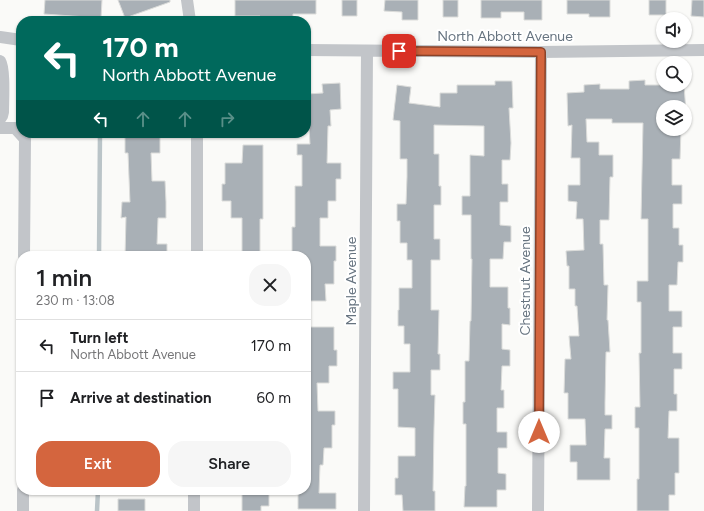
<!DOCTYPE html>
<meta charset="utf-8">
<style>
body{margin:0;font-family:Figtree,sans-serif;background:#f6f6f6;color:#202124;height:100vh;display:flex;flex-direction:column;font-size:15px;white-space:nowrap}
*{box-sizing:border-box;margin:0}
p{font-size:13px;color:#757577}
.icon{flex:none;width:22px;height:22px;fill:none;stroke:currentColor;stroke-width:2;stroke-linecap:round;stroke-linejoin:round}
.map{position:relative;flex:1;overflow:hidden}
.drawer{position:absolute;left:16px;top:251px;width:295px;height:244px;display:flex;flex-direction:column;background:#fff;border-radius:16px;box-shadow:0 1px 3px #0004}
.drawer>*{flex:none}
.hud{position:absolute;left:16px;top:16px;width:295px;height:122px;border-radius:16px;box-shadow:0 1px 3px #0004;background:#00695c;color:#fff;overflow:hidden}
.tools{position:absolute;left:656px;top:12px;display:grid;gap:8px}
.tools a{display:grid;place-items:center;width:36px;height:36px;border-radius:50%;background:#fff;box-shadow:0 1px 3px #0004;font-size:20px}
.pin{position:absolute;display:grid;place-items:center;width:34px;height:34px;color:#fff;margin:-17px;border-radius:8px;box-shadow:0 2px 6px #0006}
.me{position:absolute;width:44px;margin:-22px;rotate:0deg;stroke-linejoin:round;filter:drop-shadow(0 0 3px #0008)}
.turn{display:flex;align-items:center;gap:14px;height:84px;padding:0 20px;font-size:18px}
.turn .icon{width:52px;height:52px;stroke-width:2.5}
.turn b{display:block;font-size:28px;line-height:34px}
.lanes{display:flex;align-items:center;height:38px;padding:0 20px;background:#0003;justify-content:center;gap:20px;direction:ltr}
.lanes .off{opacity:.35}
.round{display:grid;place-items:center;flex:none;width:42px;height:42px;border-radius:16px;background:#f6f6f6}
.headline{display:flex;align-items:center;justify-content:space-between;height:68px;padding:0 20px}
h1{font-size:24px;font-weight:600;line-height:30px}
.cta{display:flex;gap:8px;margin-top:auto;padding:8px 20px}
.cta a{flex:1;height:46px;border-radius:16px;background:#d4653e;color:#fff;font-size:16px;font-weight:600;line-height:46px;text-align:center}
.cta a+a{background:#f6f6f6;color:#202124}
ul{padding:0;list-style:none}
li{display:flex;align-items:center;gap:12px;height:52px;padding:0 20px;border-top:1px solid #e0e0e0}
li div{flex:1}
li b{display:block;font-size:15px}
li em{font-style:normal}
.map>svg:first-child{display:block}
</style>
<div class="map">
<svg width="704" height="511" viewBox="0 0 704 511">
<rect width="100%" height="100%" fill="#fafaf8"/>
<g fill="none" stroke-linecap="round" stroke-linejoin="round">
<path stroke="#bac4c8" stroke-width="4.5" d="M99,256L100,133
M97,511L98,490"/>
</g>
<path fill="#a9b0b6" stroke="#dbdcda" d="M45,0H102L101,18L44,14Z
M118,0H170V2L125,18Z
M235,0H316V14H293V17H260V16H235Z
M342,0H357V16H342Z
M385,0H418V20H402V12L384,11Z
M443,0H458V17H443Z
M481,0H542V20H524V12H501V18H481Z
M567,0H610V17H589V14H567Z
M649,0H666V15H649Z
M692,0H704V17L691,16Z
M645,80V85H684L687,126H685V107H663V129H681L680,159H672V185H682V204H673V228H679V245H683V262H678L677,285H669V311H682V327H673V353H682V369H674V394H677V411H669L668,438H679V473H675V495H669V511H637V479H639V428H635V407H640L639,353H641V302H637V281H648V219H641L643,123H612V119H586L587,142H599V155H613V177H610L609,220H600V244H603L604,285H608L607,320H608L610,352H606L605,402V415H612V429H605L604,458H610V480H577V462H570V445H586L585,419H568V393H564L565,359H571L569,336H579L577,306H575V289H569V266H567L566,251L584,250L583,219H576L577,202L568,201V185H580V158H571L572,125L568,126L567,93L584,92V85L600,84V89H629V81Z
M495,81H512L513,108H509L511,143L510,160H502V184H508V202H500V225L511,226V242H504L503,259H490V287H508V308H510V325L502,324V349L510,350V366H502L501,390H504V408H497V432H507V448H498V473L506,474V490H497V507H464L465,486H466V424H463V402H465V361H469L470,321H471L472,259H471V215H462V196H470V155L484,156V126L434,125V154H439V186H441V205H434V239H440V260H431V310H439L438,354H440V370H431V395H435L434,428L433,491H435V511H403L402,495H395V478H398V456H415V428L398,427V389H393V372H410V344H404V326H398V310H399V288H412V260H407V243H400V221H397V204H406L407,177V159H400V121L393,120L397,85L411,87L409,103L440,107V93H457V85H495Z
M340,83L341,109L330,110L331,126H328L327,163H341V179H336V201H328V218H320V246H336V261H334V284H325L326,301H306V256H292V227H295V186H302V155H297V144H310L307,94L323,93L322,84Z
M125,133H160V153H151L152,181H165L166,202V218H158L157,244H167V256H125L126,217L121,218L122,202H130L128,153H125Z
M243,145H263V219H260V256H242V218H231V201H222V184H225V163H242Z
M306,327H334V350H337V366H329V383H317L318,411H335V425H332V448H324L323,465H320L319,493H336V509H298V490H306Z
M242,490H269V506H261V511H242Z
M118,499H145V511H118Z"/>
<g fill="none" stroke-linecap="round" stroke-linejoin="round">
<path stroke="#c2c5c9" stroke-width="12" d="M187,0L190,21
M0,37L21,40
M306,50L541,52L704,50
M0,61C5,69 3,101 3,112L2,116L0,119
M0,128H15L25,139L24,256
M197,133V256
M23,511V490
M194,511V490
M364,511L367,51
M538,511L541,52"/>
</g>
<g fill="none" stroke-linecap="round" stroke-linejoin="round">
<g stroke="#8a4228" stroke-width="10">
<path id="route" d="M399,51L541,52L539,432"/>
</g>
<use href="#route" stroke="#d4653e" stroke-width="7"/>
</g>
<g text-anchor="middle" stroke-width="4" stroke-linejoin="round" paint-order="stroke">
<g font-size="14" fill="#677480" stroke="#fff">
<text x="505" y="41">North Abbott Avenue</text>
<text transform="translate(351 281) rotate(-90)" y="5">Maple Avenue</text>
<text transform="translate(525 281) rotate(-90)" y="5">Chestnut Avenue</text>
</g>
</g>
</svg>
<div class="tools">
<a><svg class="icon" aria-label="sound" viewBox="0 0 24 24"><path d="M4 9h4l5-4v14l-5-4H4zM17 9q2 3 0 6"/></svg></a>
<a><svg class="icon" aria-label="search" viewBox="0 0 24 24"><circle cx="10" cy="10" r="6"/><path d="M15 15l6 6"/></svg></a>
<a><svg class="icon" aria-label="layers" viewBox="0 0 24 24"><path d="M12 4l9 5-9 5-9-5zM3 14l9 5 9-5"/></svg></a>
</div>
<div class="pin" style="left:399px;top:51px;background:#d93025"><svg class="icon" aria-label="arrive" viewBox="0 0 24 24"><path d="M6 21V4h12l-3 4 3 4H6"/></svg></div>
<svg class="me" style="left:539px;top:432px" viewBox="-20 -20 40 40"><circle r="19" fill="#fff"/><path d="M0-13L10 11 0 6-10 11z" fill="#d4653e"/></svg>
<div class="hud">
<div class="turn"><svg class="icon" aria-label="left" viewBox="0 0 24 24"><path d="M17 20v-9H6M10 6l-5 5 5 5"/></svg><div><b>170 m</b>North Abbott Avenue</div></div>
<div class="lanes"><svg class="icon" aria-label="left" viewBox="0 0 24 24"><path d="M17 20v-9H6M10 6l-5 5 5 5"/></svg><svg class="icon off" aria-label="ahead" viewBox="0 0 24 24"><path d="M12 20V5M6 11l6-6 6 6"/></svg><svg class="icon off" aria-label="ahead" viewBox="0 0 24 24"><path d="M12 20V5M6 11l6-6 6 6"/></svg><svg class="icon off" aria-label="right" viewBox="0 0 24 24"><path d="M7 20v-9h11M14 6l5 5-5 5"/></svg></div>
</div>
<section class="drawer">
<div class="headline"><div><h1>1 min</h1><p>230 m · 13:08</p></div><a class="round"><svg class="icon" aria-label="close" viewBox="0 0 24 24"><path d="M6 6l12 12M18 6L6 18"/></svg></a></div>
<ul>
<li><svg class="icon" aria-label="left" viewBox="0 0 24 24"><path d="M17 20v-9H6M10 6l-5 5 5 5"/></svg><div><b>Turn left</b><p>North Abbott Avenue</p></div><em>170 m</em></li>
<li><svg class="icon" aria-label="arrive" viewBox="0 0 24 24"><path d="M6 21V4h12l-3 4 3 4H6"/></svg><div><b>Arrive at destination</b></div><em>60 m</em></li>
</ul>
<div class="cta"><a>Exit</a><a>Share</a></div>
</section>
</div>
